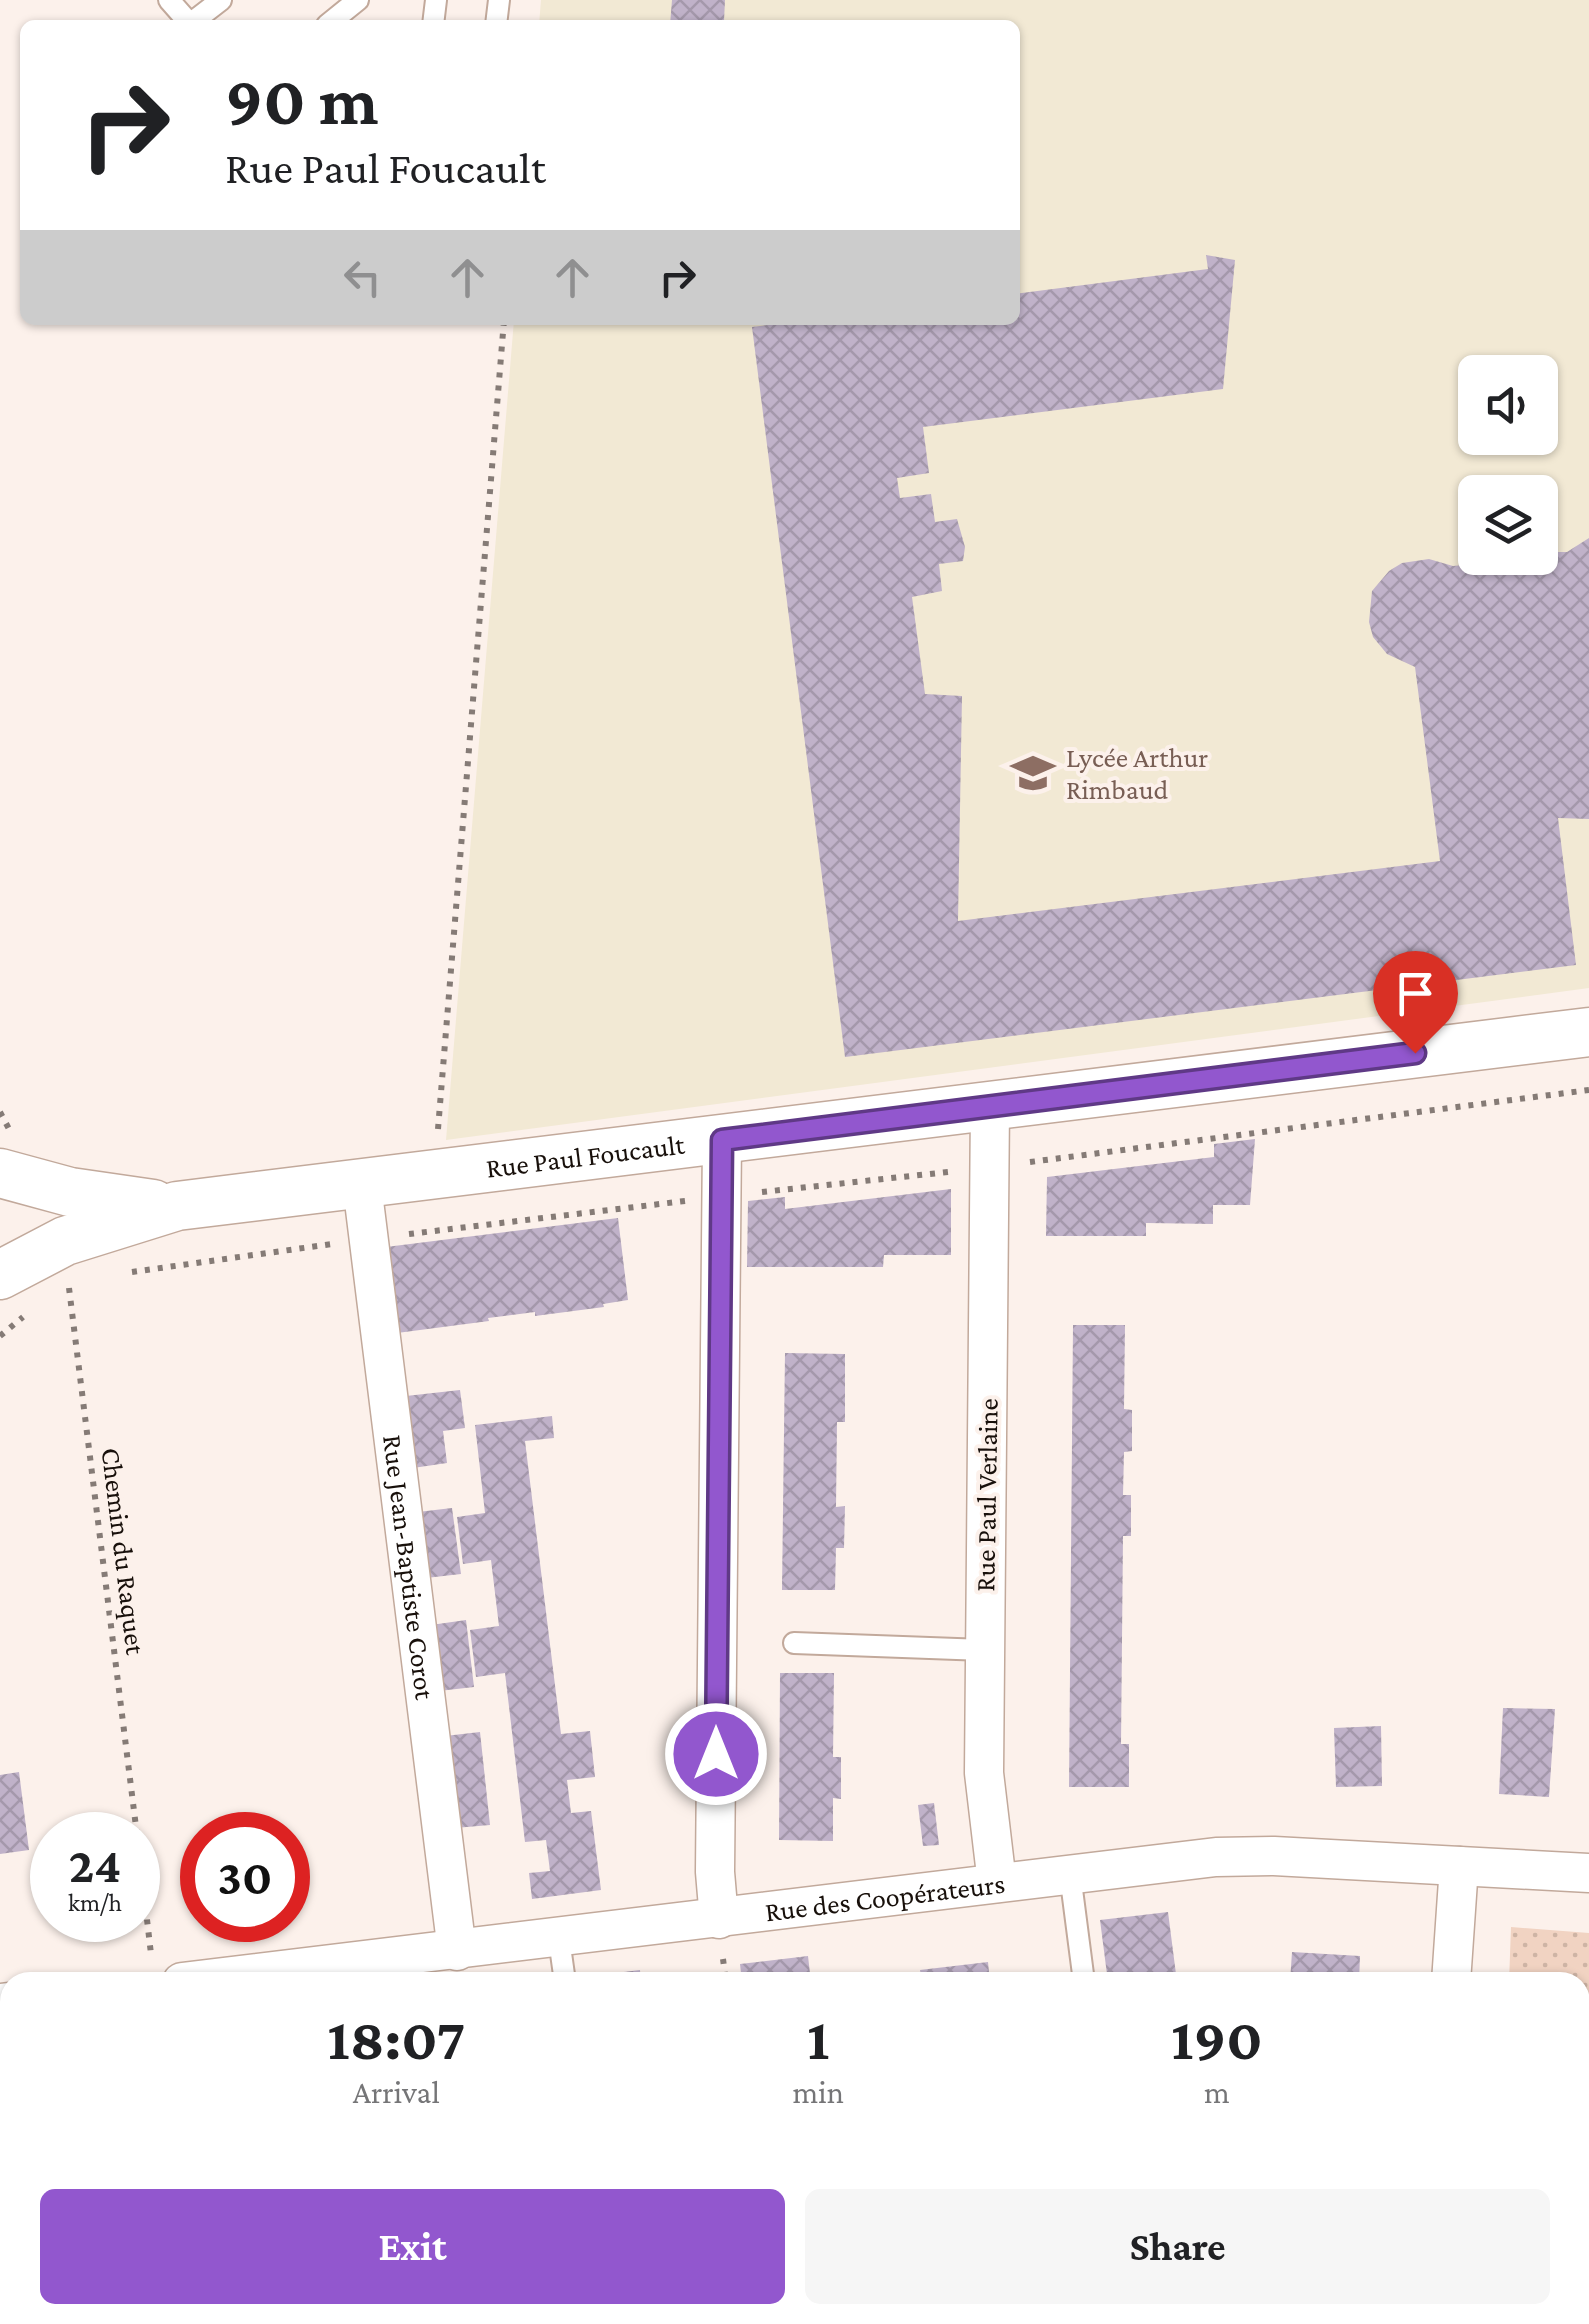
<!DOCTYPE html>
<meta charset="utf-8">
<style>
body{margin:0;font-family:"Crimson Pro",serif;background:#f6f6f6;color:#202124;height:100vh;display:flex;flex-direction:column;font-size:38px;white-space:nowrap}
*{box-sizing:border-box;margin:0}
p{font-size:32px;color:#757577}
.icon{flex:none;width:55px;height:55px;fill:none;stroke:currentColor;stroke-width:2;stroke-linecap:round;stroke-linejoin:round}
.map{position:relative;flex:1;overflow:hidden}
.sheet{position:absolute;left:0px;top:1972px;width:1590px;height:352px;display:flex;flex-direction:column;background:#fff;border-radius:30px 30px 0 0;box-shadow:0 2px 8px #0004}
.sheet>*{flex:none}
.banner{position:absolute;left:20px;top:20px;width:1000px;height:305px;border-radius:15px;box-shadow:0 2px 8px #0004;background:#fff;color:#202124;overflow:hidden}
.buttons{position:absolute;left:1458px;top:355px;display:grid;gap:20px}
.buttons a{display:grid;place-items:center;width:100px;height:100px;border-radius:15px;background:#fff;box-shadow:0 2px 8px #0004;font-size:50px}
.speed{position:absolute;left:30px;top:1812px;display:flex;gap:20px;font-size:50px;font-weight:700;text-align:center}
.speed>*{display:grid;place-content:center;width:130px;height:130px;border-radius:50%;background:#fff;box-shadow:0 2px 8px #0004;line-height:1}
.speed small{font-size:25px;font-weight:400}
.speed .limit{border:15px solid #d22;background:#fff;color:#111}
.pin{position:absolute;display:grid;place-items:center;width:85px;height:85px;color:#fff;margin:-102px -42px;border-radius:50% 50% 50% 0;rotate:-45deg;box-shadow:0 0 10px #0007}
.pin .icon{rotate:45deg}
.me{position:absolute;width:110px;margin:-55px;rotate:0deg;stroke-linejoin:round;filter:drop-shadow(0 0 8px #0008)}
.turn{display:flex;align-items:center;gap:35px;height:210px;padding:0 40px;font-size:45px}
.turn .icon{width:130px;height:130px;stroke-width:2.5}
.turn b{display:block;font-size:70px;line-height:85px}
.lanes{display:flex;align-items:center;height:95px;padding:0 40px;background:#0003;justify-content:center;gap:50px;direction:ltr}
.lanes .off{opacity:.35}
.eta{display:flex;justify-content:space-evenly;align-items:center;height:170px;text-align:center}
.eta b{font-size:60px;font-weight:700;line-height:70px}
.cta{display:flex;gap:20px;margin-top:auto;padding:20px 40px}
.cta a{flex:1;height:115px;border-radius:15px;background:#9257ce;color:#fff;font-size:40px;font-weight:700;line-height:115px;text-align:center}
.cta a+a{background:#f6f6f6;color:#202124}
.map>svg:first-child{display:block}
</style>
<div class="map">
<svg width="1589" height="2324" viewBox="0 0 1589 2324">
<defs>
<pattern id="grass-dots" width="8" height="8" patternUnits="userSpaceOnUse" patternTransform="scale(2.5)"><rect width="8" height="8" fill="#f1d3c2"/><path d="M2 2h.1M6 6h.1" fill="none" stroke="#ceb4a5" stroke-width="1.8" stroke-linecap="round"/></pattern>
<pattern id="building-cross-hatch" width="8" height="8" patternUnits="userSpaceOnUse" patternTransform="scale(2.5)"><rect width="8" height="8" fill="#c0b2c9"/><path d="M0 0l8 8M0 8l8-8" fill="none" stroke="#a498ab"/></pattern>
</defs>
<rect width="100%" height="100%" fill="#fcf1eb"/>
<path fill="#f2e9d4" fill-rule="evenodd" d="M541,0H1589V988L446,1140L514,320H1015V25H539ZM1475,372H1540V438H1475ZM1475,492H1540V558H1475Z"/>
<path fill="url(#grass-dots)" d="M1511,1927L1589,1933V2324H870L938,2315H1580V1982H1509Z"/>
<path fill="url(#building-cross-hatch)" d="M672,0H725L724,21L747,22V25H670Z
M1206,255L1235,260L1223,389L923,427L929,473L897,478L900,498L931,494L935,522L957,519L965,547L963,561L939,564L942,591L912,597L925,694L962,696L958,921L1440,861L1415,667L1387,654L1373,637L1369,622L1372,591L1389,571L1402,563L1429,559L1453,566L1474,564L1486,558H1540V552H1567L1589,538V819L1558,818L1576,965L845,1057L752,327L804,320H1015V294L1208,269Z
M1255,1139L1250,1205H1213V1224L1146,1223V1236H1046L1047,1177L1214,1157V1144Z
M951,1189V1255H884L883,1267H747L748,1201L785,1197V1209Z
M618,1218L628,1300L603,1304L604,1307L535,1316V1312L488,1318L489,1321L397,1333L386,1247Z
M1073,1325H1125L1124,1409L1132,1410V1451L1124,1452L1123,1495H1131V1536H1123L1121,1744H1129V1787H1069Z
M785,1353L845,1354V1422H837L836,1507L845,1506L844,1548H836L835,1590H782Z
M460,1390L465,1428L443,1431L447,1463L413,1468L406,1396Z
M552,1416L554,1438L525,1441L561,1734L590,1731L595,1777L567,1780L571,1813L591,1811L601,1890L532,1899L529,1873L550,1871L546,1840L525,1842L505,1673L476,1677L470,1630L499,1626L491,1560L463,1564L457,1517L485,1513L475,1425Z
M452,1508L461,1574L426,1578L418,1512Z
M466,1620L474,1687L439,1691L431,1625Z
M780,1673H834L833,1757H841V1799L833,1798V1841L779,1840Z
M1503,1708L1555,1709L1549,1797L1499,1794Z
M1381,1726L1382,1786L1336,1787L1334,1728Z
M480,1732L490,1825L455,1828L445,1736Z
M19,1772L29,1850L0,1854V1775Z
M934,1803L939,1845L923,1846L918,1805Z
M1168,1912L1177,1982H1108L1100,1920Z
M1292,1952L1360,1956L1359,1982H1290Z
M808,1956L811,1982H742L740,1964Z
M988,1962L990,1982H922L920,1970Z
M640,1970L641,1982H584L583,1977Z"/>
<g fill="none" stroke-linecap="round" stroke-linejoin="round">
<g stroke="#c2a99b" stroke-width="24">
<path id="service" d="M169,0L191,25
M190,24L221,0
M327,25L358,0
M433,25L436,0
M496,25L499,0
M794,1643L984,1650
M1070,1874L1084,1982
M559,1939L565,1982"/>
</g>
<g stroke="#c2a99b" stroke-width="41">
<g id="minor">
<path d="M990,1106L984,1773L997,1883"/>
<path id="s1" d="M362,1185L457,1951"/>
<path d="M719,1919L715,1872L722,1140"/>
<path id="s2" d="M182,1982L1216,1857L1274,1856L1589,1873"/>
<path d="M1451,1982L1459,1866"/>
<path d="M0,2003L10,2002"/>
</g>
</g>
<g stroke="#c2a99b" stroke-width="51">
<g id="tertiary">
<path d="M0,1173L70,1192L153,1204"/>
<path id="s3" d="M0,1275L65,1241L177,1206L1589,1032"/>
</g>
</g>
<path stroke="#857b76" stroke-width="6" stroke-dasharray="5 8" stroke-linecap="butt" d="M0,1112L9,1129
M438,1129L504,320
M1030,1162L1589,1090
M762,1192L948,1172
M409,1234L685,1201
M132,1272L332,1244
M69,1288L137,1835
M0,1336L23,1317
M138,1842L151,1954
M723,1959L726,1982
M1580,2277L1589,2278
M194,2315L195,2324
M677,2324L753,2315"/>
<use href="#service" stroke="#fff" stroke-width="20"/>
<use href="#minor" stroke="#fff" stroke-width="38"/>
<use href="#tertiary" stroke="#fff" stroke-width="48"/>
</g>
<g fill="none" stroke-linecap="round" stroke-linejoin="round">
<g stroke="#5f3986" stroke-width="25">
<path id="route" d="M716,1754L722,1140L1415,1053"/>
</g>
<use href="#route" stroke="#9257ce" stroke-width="18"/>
</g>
<defs>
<g id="school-bare" transform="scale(3.45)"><path d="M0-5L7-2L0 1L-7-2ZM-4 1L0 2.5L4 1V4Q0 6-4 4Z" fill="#8d6e63" stroke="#fcf1eb" stroke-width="2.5" paint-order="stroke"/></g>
</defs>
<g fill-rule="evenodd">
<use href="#school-bare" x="1033" y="773"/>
</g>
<g text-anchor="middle" stroke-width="8" stroke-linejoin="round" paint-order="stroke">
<g font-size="28" fill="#785e54" stroke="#fcf1eb" text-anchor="start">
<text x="1066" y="767">Lycée Arthur<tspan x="1066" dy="32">Rimbaud</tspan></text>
</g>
<g font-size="28" fill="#18100b" stroke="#fcf1eb">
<text dy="10" stroke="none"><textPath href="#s3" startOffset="602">Rue Paul Foucault</textPath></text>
<text transform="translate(986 1495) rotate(-89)" y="10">Rue Paul Verlaine</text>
<text transform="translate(124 1551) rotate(83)" y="10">Chemin du Raquet</text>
<text dy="10" stroke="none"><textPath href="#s1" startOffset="385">Rue Jean-Baptiste Corot</textPath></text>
<text dy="10" stroke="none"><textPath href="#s2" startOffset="708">Rue des Coopérateurs</textPath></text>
</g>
</g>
</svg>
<div class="buttons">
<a><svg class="icon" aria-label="sound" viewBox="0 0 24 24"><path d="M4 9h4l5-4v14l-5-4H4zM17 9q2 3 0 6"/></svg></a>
<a><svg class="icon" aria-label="layers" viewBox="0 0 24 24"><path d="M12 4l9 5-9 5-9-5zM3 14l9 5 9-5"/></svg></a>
</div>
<div class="speed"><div>24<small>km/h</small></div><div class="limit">30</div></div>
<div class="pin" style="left:1415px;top:1053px;background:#d93025"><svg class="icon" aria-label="arrive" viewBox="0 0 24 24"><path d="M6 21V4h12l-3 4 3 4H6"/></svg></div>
<svg class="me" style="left:716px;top:1754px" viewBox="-20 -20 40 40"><circle r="17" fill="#9257ce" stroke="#fff" stroke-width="3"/><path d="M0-11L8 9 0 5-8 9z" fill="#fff"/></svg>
<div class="banner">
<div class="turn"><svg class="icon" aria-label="right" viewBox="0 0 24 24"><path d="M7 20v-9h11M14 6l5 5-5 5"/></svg><div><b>90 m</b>Rue Paul Foucault</div></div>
<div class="lanes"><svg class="icon off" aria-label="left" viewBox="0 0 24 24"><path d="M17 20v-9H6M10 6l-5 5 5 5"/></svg><svg class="icon off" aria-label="ahead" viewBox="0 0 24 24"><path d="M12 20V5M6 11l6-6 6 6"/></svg><svg class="icon off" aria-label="ahead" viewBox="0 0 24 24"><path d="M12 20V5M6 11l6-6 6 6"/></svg><svg class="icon" aria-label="right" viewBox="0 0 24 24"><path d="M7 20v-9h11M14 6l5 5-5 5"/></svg></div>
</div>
<section class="sheet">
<div class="eta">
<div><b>18:07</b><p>Arrival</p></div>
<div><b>1</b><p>min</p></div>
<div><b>190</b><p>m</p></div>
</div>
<div class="cta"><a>Exit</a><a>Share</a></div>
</section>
</div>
